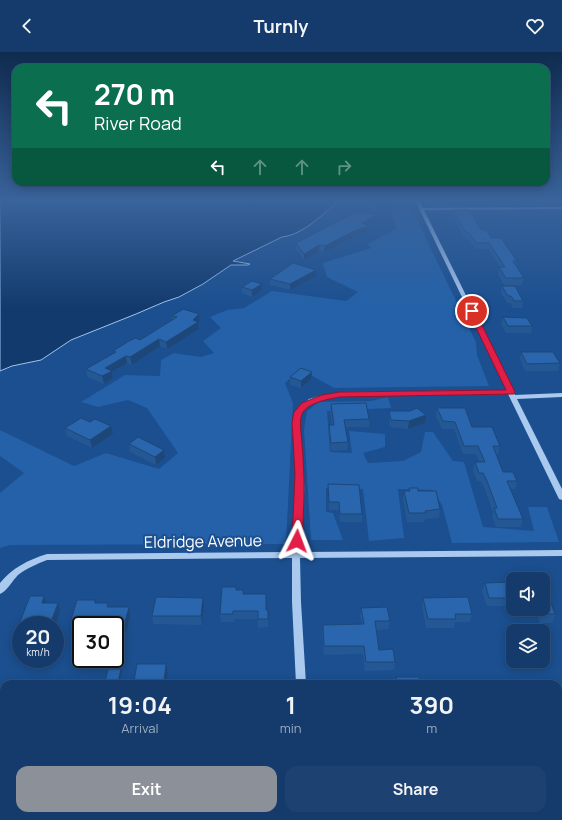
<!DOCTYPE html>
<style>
body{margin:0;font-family:Manrope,sans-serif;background:#1d4271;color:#f1f3f6;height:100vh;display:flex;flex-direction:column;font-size:15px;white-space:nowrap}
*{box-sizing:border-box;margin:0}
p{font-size:13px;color:#9dadc1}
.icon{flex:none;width:22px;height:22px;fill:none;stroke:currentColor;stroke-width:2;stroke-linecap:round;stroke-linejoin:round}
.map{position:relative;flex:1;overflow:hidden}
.details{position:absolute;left:0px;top:628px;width:562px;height:140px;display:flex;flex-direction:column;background:#143b6b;border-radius:12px 12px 0 0;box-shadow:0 2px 10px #0003,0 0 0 1px #33557e}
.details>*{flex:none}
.guide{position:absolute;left:12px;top:12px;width:538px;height:122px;border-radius:12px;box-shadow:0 2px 10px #0003,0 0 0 1px #33557e;background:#0b6e4f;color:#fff;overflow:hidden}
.fabs{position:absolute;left:506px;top:520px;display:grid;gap:8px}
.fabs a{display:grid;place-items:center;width:44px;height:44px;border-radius:8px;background:#143b6b;box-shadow:0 2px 10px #0003,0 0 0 1px #33557e;font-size:20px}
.speed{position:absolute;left:12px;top:564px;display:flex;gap:8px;font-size:20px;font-weight:700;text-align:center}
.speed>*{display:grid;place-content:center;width:52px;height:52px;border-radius:50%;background:#143b6b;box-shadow:0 2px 10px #0003,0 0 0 1px #33557e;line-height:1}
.speed small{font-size:10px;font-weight:400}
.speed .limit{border:2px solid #111;border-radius:6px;background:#fff;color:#111}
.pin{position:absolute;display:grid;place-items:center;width:34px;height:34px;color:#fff;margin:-17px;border:2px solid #fff;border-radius:50%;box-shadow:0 1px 4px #0007}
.me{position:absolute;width:44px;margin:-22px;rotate:3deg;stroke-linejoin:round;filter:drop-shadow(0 0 3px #0008)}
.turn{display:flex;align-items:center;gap:14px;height:84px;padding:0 16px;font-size:18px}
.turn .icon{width:52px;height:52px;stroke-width:2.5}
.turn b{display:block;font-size:28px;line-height:34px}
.lanes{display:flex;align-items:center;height:38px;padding:0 16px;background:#0003;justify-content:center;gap:20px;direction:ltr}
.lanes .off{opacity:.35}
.eta{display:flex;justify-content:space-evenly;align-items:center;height:68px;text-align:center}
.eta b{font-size:24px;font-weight:700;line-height:28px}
.cta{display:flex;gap:8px;margin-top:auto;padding:8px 16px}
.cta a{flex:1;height:46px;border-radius:12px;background:#8c9099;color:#fff;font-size:16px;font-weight:700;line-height:46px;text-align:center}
.cta a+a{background:#1d4271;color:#f1f3f6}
header{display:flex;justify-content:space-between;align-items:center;height:52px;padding:0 16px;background:#143b6b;font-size:18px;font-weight:700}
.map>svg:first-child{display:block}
</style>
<header><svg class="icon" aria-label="back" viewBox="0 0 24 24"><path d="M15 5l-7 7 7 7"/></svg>Turnly<svg class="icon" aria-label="heart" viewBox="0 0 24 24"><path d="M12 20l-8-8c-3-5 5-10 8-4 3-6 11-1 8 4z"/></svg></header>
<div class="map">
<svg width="562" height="768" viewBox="0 0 562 768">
<rect width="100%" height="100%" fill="#1b4f8f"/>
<path fill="#2461a8" d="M412,158L476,290L477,303L489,334L334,336L300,317L285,331L293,351L286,492L10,493L0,496V441L24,421L0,404V378L74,414L106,401L159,417L178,401L147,356L128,348L98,355L81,350L125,323L160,324L161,308L174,301L201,305L214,301L203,289L221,276L210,265L227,258L244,256L272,239L346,249L358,240L327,225L323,211L371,196L367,192L397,177L390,159Z
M388,345L391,356L327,359L330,400L352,401L349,379L385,382V395L363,401L368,411L403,409L421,400L425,380H433L453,409L464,410L483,475L534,479L528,455H547L559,490L452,491L442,453L433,438L398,437L404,486L369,489L363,437L326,436V460L333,461L343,488H311L304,378L307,359L319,350L371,349Z"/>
<path fill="#123a6d" stroke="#9cc4f0" d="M0,148H340C324,161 303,183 282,185L233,209L250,212L248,213H231L203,232L179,245L164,250L136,262L71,288L41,308L12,314L0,319Z"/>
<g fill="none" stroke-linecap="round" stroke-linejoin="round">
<path fill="#a9c9ee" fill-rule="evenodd" d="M415,148H419L423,156L562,155V157L424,158L515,343L562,341V345L517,347L562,437V448L559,447L558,445L508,342L340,344C328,346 308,348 302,360C298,368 299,379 300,387C301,401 304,415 304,430C305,453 301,477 300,500L562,498V504L300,506L301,550L306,632H296L292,550V506L47,508C37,512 27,516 18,523C13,528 6,540 0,542V531C12,516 28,508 47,502L292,500L297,430L293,379L294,364L300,354L309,347L323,343L340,340L507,338Z
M261,764H273V768H261Z"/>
<path fill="#fff" fill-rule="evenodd" d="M0,720L4,721V741L0,740Z
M412,764H481L482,768H413Z"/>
</g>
<path fill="#245895" d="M363,148L387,150L376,157L362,154Z
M454,158L491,186L517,209L516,214L524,226L522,233H504L498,222L499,215H500L488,197H475L469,188L464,185L453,164Z
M376,163L375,169L367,174H369L368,180L353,185L324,200L319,199L304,208L296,197V191Z
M316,224L290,238L270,233V227Z
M502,234L523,249L522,256H513L510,251H507L501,241Z
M242,235L262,238L252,245L242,241Z
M199,262L200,269L198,270L199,277L167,297L160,294L132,313L127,311L112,320L113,326L104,332L87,325L86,317L114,301L113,299L140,288L172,268V264Z
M503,265L532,274L531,281H506L501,272Z
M521,300L560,311L558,319H525L520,307Z
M312,320L311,327L301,336L290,333V325Z
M331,352L369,367V375H346L348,390L347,398L331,399L329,381V373H332L330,360Z
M437,356L472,375L500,394L498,402H496L503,420L517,429L515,437H511L523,467L521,475H496L492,464L493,460L485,437L481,429H477L473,418L475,410H480L476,402H463L454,377H442L436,364Z
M389,359L425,371L408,377L390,375L389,367Z
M90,370L113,382L92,396L67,384L65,376Z
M129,392L165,406L156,413L130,400Z
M328,432L362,462V470H340L339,458H329L328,440Z
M409,436L418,439L440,457L439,466L425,467L424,470H407L403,447L404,439H409Z
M513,530V554H487L482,539L485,531Z
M236,538H243V542L266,558H268V575L258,576V567H234V570H221L220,562Z
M44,544L46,551L60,559L55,576V573H21L20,570Z
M423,546L472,562L470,570H455L454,576H426L422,554Z
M96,551H108L109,555L130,564L126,582L115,583V573H81V576H74L71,568Z
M204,554L202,573L153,572L152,564Z
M361,556L390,569L388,577L376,578L379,598L395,610L394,618L365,619L363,602L324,603L322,581L323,573L362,572L360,564Z
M516,557H543L555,562L552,571H540L535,558H517Z
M166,612L168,621L166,632H135L134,629Z
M122,621L119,632H105V630Z
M396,625L420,631L422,632H395Z
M561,642H562V694H558V645H559Z"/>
<path fill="#1d4779" d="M382,148H387V150L376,157L377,151Z
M376,163L375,169L363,176L369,174L368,180L353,185L324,200L325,194L362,171Z
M319,193V199L304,208V202Z
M316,218V224L290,238V232Z
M262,232V238L252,245V238Z
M199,262L200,269L198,270L199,277L167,297L166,290Z
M159,287L160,294L132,313L130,305Z
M126,304L127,311L112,320L113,326L104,332L102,324L105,316Z
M312,320L311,327L301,336V329Z
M426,363L425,371L408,377L409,369Z
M111,374L113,382L92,396L90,388Z
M164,398L165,406L156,413L155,405Z
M44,544L47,553L42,551Z
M203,546L204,554L202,573L201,564Z
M58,551L60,559L55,576V573H52L51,570Z
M129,555L130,564L126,582L124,574Z
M166,612L168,621L166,632H164V629Z
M121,617L122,621L119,632H118V630Z"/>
<path fill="#2a66ad" stroke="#1d4779" d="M363,148H382L377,151Z
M454,158H469L481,178H486L491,186H501L517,209H513L524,226H506L499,215H505L489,191H476L470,182L465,179Z
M358,159L376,163L362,171L369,174L354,179L325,194L319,193L304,202L296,191Z
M293,211L316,218L290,232L270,227Z
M252,229L262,232L252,238L242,235Z
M502,234H515L523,249H514L511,244H508Z
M183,257L199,262L193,268L198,270L166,290L159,287L130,305L126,304L105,316L112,319L102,324L86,317L116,300L113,299L129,289L136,286L140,288L177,265L172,264Z
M503,265L527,266L532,274H508Z
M521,300H553L560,311L527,312Z
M301,316L312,320L301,329L290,325Z
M366,351L369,367L344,368L348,390L331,391L329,373H334L331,352Z
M417,356L426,363L409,369L391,368L389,359H410Z
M437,356H465L472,375H492L500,394H493L503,420H513L517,429H507L523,467H498L494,456H497L487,429L483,421H479L475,410H485L478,394H464L455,370L443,369Z
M81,366L90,370L95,367L111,374L90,388L65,376Z
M138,385L164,398L155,405L129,392Z
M328,432L359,433L362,462H340L339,450H329Z
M409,436H418V439H436L440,457L425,459L426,461H409L404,439H410Z
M513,530V546H489L485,531Z
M543,530L555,562H543L541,557H543Z
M222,535H236V538H243V542H266V558H268V567H258V559H233V562H220Z
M30,544H44L42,551H58L51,570H20Z
M156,545L203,546L201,564H152Z
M468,545L472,562H455L456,567H428L423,546Z
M77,548H95V551H108L107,555H129L124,574H115V573H100L102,568H71Z
M387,555L390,569H375L379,598L393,597L395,610H366L364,594H324L323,573L364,572L361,556Z
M137,612H166L164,629H134Z
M108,617H121L118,630H105Z
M396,625H419L420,631L422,632H398Z
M561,642H562V686H558V645H562Z"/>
<linearGradient id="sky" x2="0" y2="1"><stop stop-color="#0f2b4f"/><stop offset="0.58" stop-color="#39639b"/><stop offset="1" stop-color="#39639b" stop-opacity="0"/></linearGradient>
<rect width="562" height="256" fill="url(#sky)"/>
<path fill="#e11d48" stroke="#92132f" d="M472,257L475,259L515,340L514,342L340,345C329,347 310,350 303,360C298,368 302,384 302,393C305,425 304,457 302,489L301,492H293L292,489L295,422L292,370L294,360L302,351L322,343L340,340L506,338L468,259Z"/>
<g text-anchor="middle" stroke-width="4" stroke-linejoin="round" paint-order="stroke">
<g font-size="16" fill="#fff" stroke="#1b4f8f">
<text transform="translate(203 489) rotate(-1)" y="6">Eldridge Avenue</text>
</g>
</g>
</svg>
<div class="fabs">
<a><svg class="icon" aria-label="sound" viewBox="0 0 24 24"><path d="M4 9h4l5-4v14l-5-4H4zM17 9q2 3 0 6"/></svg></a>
<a><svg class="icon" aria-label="layers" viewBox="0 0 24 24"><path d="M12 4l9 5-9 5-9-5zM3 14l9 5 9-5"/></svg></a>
</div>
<div class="speed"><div>20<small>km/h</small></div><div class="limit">30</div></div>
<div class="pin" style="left:472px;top:259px;background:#d93025"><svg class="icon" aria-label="arrive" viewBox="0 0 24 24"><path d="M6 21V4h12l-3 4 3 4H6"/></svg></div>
<svg class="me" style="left:297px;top:489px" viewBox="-20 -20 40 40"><path d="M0-17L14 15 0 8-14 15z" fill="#e11d48" stroke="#fff" stroke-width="4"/></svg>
<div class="guide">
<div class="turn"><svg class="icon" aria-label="left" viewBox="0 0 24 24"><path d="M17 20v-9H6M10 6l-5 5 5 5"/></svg><div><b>270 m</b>River Road</div></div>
<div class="lanes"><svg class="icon" aria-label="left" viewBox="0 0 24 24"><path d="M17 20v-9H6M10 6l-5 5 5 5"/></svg><svg class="icon off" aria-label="ahead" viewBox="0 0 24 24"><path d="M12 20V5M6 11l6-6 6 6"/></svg><svg class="icon off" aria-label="ahead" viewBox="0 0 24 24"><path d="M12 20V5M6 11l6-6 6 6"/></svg><svg class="icon off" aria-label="right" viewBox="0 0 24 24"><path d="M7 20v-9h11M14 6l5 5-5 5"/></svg></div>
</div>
<section class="details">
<div class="eta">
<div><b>19:04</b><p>Arrival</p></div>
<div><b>1</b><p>min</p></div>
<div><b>390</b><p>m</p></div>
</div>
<div class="cta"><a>Exit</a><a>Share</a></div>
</section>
</div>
